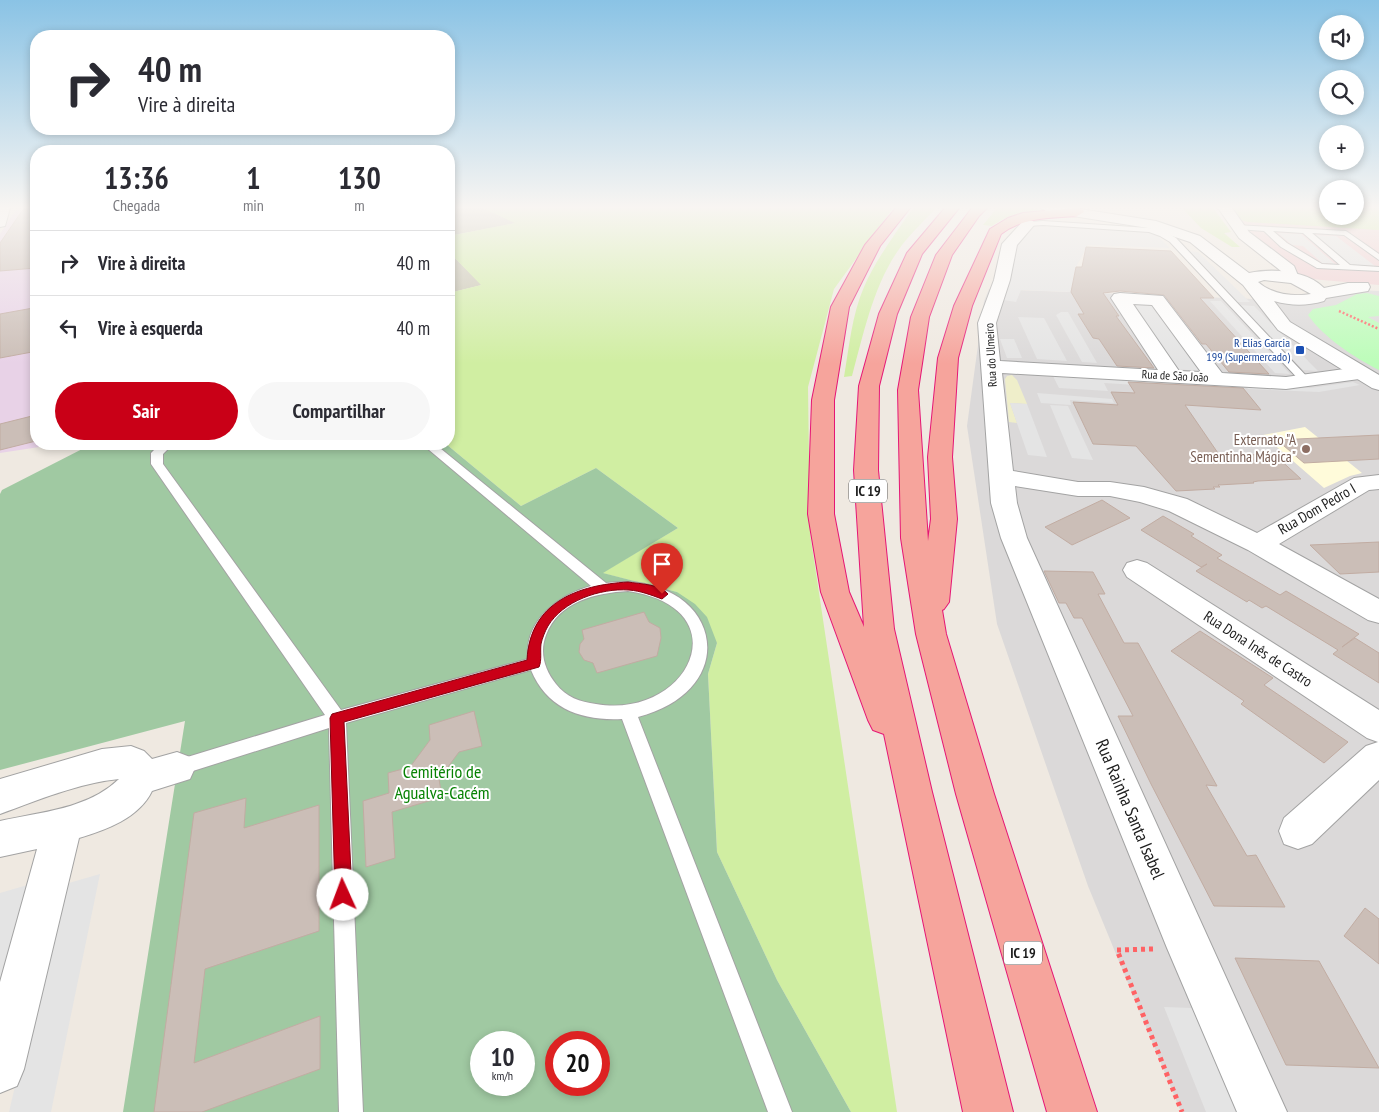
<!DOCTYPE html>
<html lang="pt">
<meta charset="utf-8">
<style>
body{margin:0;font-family:"PT Sans Narrow",sans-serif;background:#f7f7f7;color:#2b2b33;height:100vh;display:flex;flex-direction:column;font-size:19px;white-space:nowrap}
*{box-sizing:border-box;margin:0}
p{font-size:16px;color:#7c7c81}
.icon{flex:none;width:28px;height:28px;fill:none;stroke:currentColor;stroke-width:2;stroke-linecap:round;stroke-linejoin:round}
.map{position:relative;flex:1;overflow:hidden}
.panel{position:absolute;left:30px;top:145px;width:425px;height:305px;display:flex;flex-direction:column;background:#fff;border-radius:20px;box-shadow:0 2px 8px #0003}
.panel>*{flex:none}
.hud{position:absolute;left:30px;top:30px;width:425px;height:105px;border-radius:20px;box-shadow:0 2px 8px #0003;background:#fff;color:#2b2b33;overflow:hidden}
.buttons{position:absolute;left:1319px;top:15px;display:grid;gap:10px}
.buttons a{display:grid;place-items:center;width:45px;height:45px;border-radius:50%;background:#fff;box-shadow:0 2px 8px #0003;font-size:25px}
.speed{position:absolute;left:470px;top:1031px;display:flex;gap:10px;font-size:25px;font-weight:700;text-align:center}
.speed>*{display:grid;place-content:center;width:65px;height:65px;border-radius:50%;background:#fff;box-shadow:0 2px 8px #0003;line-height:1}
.speed small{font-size:12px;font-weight:400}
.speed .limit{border:8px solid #d22;background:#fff;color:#111}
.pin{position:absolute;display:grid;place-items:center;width:42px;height:42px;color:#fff;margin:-51px -21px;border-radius:50% 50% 50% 0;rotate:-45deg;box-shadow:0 0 5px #0007}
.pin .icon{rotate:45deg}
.me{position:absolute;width:55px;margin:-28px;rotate:358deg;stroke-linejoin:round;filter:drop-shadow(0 0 4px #0008)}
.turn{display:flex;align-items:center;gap:18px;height:105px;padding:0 25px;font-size:22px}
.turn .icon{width:65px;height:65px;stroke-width:2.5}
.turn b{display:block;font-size:35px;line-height:42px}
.eta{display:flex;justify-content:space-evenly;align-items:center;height:85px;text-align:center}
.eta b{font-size:30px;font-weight:800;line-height:35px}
.primary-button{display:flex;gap:10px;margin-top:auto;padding:10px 25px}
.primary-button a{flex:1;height:58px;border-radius:30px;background:#c90017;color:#fff;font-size:20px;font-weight:800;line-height:58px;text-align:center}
.primary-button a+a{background:#f7f7f7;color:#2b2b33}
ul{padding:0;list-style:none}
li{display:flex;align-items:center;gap:15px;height:65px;padding:0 25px;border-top:1px solid #e1e1e2}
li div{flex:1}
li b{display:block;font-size:19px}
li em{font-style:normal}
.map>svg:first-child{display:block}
</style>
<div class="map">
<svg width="1379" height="1112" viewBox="0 0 1379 1112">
<rect width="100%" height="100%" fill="#efe9e1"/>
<path fill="#dbd9d9" d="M989,289L1254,299L1299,297L1353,290L1379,291V1112H1181L1088,886L997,624L967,426L984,301Z"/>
<path fill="#f1ced1" d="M1237,219L1379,227V285L1311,279L1301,275L1253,237Z"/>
<path fill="#e8d2e7" d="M17,208H36V444H59L0,453V234Z"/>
<path fill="#fffbda" d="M1305,427L1362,473L1350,476L1324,488L1263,435Z"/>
<path fill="#c4c1ac" d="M449,208H483L516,223L449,236Z
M449,252L482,285L449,293Z"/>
<path fill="#efeeca" d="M1012,375L1017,380L1027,404L1010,403L1017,423L1009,422L1005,379L1007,376Z"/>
<path fill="#d0eea2" d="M483,208H893L834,289L808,387L810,533L897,1112H851L777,980L717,852L708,674L717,643L677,592L602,573L678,528L596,468L521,506L446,444H449V293L481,285L449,252V236L515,223Z
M913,208H936C925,220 912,232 902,245C874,282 864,332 852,376L844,377C849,348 852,314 864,287C876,259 896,233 913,208Z
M997,208H1029L1046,211C1027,213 1008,214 992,226L983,225Z
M1182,208H1213L1231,232L1224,233L1240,247H1232L1201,228Z
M1229,208H1327L1328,216H1355V208H1379V230L1248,222L1237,219Z"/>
<path fill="#a0c9a2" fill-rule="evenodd" d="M92,444H446L521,506L596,468L678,528L603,573L677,592L695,604L707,617L717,643L708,674L717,852L777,980L851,1112H123L185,721L0,770V494L2,490ZM481,1042H524V1085H481ZM556,1042H599V1085H556Z"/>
<path fill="#bcfdb9" d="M1367,293L1379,296V316L1368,317L1379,323V370C1355,358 1323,337 1308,315L1313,309L1336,305L1357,294Z"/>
<path fill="#e4e4e4" d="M1037,224L1109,228L1156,234L1170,248L1088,245L1076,267L1071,292L1021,290L1016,302L1003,300L1008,258L1029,227Z
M1278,233L1301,234L1335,264L1322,263L1303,246L1292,245Z
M1314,235L1336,236L1375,266L1350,265Z
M1187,251L1198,252L1250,302H1237Z
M1126,300L1149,302L1200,371L1175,369Z
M1210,301H1221L1290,374L1275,373Z
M1240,305L1254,306L1318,371L1303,370Z
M1061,312H1068L1097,363L1082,362L1056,315Z
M1018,317L1044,318L1067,361L1037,359Z
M1000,339H1014L1022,358H1007Z
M1052,374L1164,381L1169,387L1104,383L1108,391L1059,388Z
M1353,382L1360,385L1319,392L1248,389L1245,385L1310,388Z
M1037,393L1112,399L1114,403L1070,400L1071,405L1041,403Z
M1010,403L1027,404L1047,457L1028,455Z
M1050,405L1068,406L1093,460L1072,458Z
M100,874L51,1112H9L62,885Z
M48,879L0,1077V893Z
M1164,1007L1192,1008L1237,1112H1206Z"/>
<path fill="#cbbeb7" stroke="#c1aca2" d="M24,208H36V268L0,271V243Z
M1086,247L1171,251L1214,298H1200L1269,374L1229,372L1206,344H1202L1164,295L1120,291L1103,293L1119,316H1116L1154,368L1117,366L1099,339L1093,338L1078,314H1084L1071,292L1076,267H1082Z
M33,308L32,352L0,358V314Z
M1128,382L1243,388L1261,410L1185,405L1220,456L1274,454L1301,479L1258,481L1253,482L1254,483L1218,485L1220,487H1213L1215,489L1176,491L1136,446L1093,444L1073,402L1118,405L1111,392L1135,393Z
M36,415V441L0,450V424Z
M1379,435V459L1304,463L1277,440Z
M1102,500L1130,518L1072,545L1045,527Z
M1163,516L1194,534L1191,536L1222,555L1217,558L1280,595L1286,591L1359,634L1342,647L1355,638L1379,653V683L1333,654L1338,650L1266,606L1262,608L1249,600L1247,602L1196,571L1207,564L1201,567L1141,530Z
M1379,542V572L1340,574L1310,545Z
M1044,571L1093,572L1105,594H1098L1124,643H1138L1217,786L1206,785L1247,856L1256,855L1285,907L1214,906L1151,784L1118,716H1133L1082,618H1074L1066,603H1059Z
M644,612L649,622L660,628L661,638L657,656L597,673L593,663L584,660L579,652L580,644L584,639L582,630Z
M1200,631L1273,678L1264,685L1348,742L1324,763L1241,704L1244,701L1171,651Z
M474,711L482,746L459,752L439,779L442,797L392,812L395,858L366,867L363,801L389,793L388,773L410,767L430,740L429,725Z
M246,798L244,828L319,805V931L205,969L194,1063L320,1016V1069L202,1112H154L194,813Z
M1365,908L1379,919V964L1344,936Z
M1235,958L1319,961L1379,1068L1286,1065Z"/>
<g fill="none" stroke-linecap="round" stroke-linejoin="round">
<g stroke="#a3a3a3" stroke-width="2">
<path id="service" d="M1043,221L1149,228L1166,232L1176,238L1311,381L1306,384L1302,383L1170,242L1160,236L1149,232L1043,225L1028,226L1024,224L1028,222Z
M1235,225L1346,231L1379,254V260L1344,235L1312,233L1350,265L1379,267V271L1317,268L1281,247L1264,231L1238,229L1234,227ZM1273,231L1303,233L1340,265L1322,264L1287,243Z
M160,444H173L163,454V464L341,710L528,659C524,621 558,595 591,586L422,444H435L606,583C718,570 749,688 638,717L792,1112H768L622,719C582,721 547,709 531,670L346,723L363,1112H339L329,728L177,776L171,774L168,768L171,762L325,715L151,464V453ZM628,591C742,608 689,720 596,704C580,702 566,697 556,684C545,670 539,653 546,635C559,601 596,593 628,591Z"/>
</g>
<g stroke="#a3a3a3" stroke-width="2">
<path id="minor" d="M1218,208H1232L1249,232L1294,266L1299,278L1297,281H1285L1281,271L1239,238Z
M1028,220L1033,221L1035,224L1017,245L1010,280L996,323L1000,361L1158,370L1111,298L1114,294L1120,293L1163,296L1222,373L1286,377L1359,367L1366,369L1369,373L1366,377L1359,379L1286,389L1002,373L1013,471L1078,482H1110L1144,487L1187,499L1257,533L1354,478L1379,475V489L1369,490L1279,544L1379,599V623L1368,620L1248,550L1169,511L1140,502L1110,496H1078L1015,486L1017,503L1027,538L1287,1112H1237L1167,948L1001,538L991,503L978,323L994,280L1002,244L1023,221ZM1133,304L1152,305L1201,372L1179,371Z
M1137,560L1147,563L1379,710V780L1312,844L1298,849L1284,844L1279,831L1284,818L1366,746L1378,742L1367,738L1127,577L1123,570L1127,563Z
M131,746L144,751L152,759L177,752L190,757L195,768L190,779L152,791C139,818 106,830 79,838L24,1069L17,1086L0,1093V982L37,849L0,857V821C41,812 88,809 119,779C79,783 38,800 0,814V779L102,749Z"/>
</g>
<g stroke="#a3a3a3" stroke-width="2">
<path id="tertiary" d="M0,208H10L5,226L0,227Z
M1041,208H1074L1156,221L1200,236L1249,273C1272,268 1307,270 1324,288L1348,283H1368L1370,287L1368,291L1326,298L1324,301C1306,306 1292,306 1274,301L1290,322L1379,375V390L1372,388L1278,330L1243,285L1190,242L1148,228L1048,212ZM1264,280L1291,283L1311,294C1294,297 1271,294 1258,282Z"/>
</g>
<g stroke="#e51675" stroke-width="2">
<path id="trunk" d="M896,208H910L880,246L849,307L834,400V514L849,592L864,627L854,470L859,386L879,314L907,253L945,208H959L922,254L897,314L879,386L878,470L894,629L932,792L1013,1112H963L884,734L873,730L868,720L821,592L808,514L812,400L831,307L865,245Z
M972,208H987L979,216L952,255L929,317L918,390L928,541L931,519L928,457L938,358L954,306L990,229L1008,218L1023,213L1076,208L1082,209L1084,212L1077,216C1050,218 1023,217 1001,234L972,306L958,358L952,457L957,519L949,602L944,609L942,610L946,634L994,794L1097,1112H1047L956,794L916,634L901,538L898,390L911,317L936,255Z"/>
</g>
<path stroke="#ff6264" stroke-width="2.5" stroke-dasharray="2 2" stroke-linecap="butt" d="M1339,311L1379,329"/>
<path stroke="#ff6264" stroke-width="5" stroke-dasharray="4 4" stroke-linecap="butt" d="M1153,949L1117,950L1182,1112"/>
<use href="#service" fill="#fff" fill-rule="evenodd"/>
<use href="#minor" fill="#fff" fill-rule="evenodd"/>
<use href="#tertiary" fill="#fff" fill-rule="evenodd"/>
<use href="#trunk" fill="#f6a49c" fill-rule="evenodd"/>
</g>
<linearGradient id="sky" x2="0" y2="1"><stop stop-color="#8ac3e5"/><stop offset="0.57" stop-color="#f8f5f2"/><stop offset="1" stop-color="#f8f5f2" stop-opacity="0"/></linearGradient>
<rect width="1379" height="364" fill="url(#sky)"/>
<path fill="#c90017" stroke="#83000f" d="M628,582C640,584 660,584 668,594L662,599C651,595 641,591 629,590C600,588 563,601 548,626C545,631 542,639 541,644C540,652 542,660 539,667L344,722L352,895L349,901L343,904L337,901L335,895L330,718L332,714L527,660C530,602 578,585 628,582Z"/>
<rect fill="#1a4fb4" stroke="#fff" stroke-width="2" x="1295" y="345" width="10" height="10" rx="2.5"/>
<circle fill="#8d6e63" stroke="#fff" stroke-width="2" cx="1306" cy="449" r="5"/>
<g text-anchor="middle" stroke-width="4" stroke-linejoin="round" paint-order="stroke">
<g font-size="12" fill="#164399" stroke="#fff" text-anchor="end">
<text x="1290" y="347">R Elias Garcia<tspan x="1290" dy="14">199 (Supermercado)</tspan></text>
</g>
<g font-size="12" fill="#1c1c1c" stroke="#fff">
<text transform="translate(991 355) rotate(-93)" y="4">Rua do Ulmeiro</text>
<text transform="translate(1175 376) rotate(3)" y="4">Rua de São João</text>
</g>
<g fill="#fff" stroke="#606060" stroke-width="1">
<rect x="849" y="479.5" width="38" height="23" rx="4"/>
<rect x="1004" y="941.5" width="38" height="23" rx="4"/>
</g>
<g font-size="14" font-weight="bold" fill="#1c1c1c">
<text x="868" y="496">IC 19</text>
<text x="1023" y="958">IC 19</text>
</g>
<g font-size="15" fill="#785e54" stroke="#fff" text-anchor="end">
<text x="1296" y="445">Externato "A<tspan x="1296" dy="17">Sementinha Mágica"</tspan></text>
</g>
<g font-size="15" fill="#1c1c1c" stroke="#fff">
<text transform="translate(1317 509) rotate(-30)" y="5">Rua Dom Pedro I</text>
<text transform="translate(1258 649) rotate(33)" y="5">Rua Dona Inês de Castro</text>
</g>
<g font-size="18" fill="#078203" stroke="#fff">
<text x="442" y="778">Cemitério de<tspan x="442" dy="21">Agualva-Cacém</tspan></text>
</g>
<g font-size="18" fill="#1c1c1c" stroke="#fff">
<text transform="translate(1130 809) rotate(67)" y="6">Rua Rainha Santa Isabel</text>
</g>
</g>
</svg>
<div class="buttons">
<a><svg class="icon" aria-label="sound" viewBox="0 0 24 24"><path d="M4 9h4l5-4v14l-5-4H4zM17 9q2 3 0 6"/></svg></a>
<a><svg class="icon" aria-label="search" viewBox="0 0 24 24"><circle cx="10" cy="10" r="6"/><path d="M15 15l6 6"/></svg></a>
<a>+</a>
<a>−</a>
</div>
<div class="speed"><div>10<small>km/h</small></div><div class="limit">20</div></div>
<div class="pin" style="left:662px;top:594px;background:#d93025"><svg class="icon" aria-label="arrive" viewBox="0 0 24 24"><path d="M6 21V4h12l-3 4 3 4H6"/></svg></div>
<svg class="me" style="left:343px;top:895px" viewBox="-20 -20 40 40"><circle r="19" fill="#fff"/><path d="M0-13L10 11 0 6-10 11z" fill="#c90017"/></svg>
<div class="hud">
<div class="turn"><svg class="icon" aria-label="right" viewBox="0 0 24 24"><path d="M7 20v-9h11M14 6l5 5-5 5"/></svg><div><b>40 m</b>Vire à direita</div></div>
</div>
<section class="panel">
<div class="eta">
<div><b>13:36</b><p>Chegada</p></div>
<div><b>1</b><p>min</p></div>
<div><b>130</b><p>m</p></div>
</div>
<ul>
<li><svg class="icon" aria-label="right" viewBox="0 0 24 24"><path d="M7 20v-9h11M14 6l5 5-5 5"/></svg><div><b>Vire à direita</b></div><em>40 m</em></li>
<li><svg class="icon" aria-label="left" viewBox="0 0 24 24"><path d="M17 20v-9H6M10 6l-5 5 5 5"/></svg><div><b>Vire à esquerda</b></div><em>40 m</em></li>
</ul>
<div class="primary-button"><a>Sair</a><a>Compartilhar</a></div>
</section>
</div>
